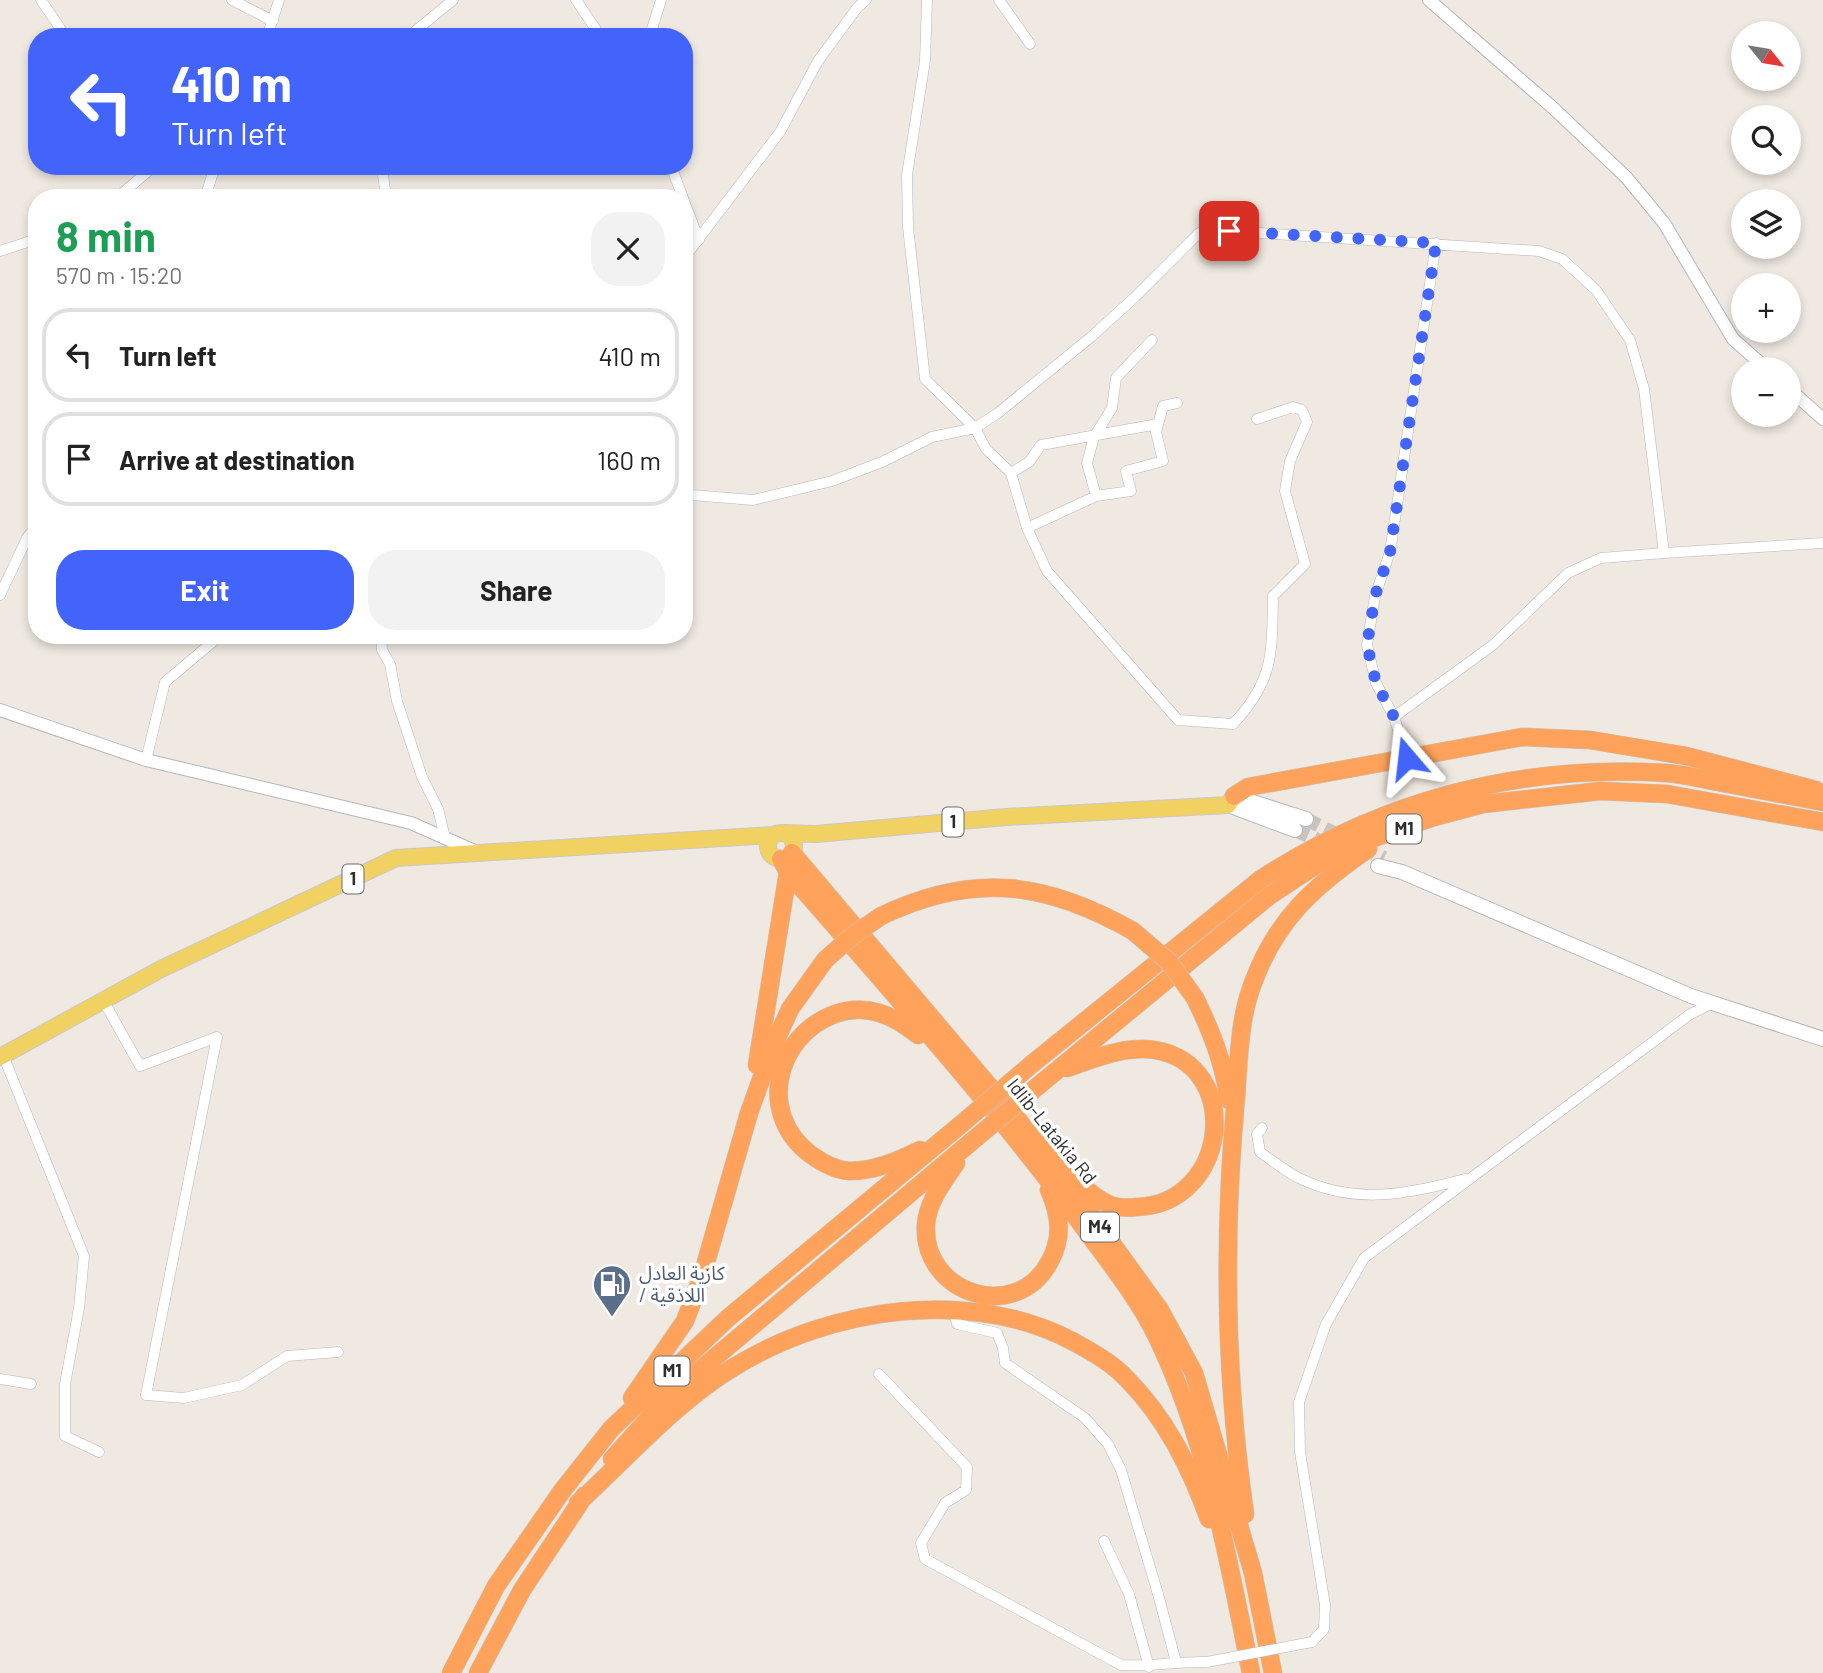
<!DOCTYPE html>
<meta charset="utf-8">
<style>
body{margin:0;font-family:Barlow,"Noto Sans Arabic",sans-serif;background:#f2f2f2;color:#222;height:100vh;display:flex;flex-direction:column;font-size:26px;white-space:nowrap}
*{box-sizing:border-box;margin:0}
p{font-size:23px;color:#767676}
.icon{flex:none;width:38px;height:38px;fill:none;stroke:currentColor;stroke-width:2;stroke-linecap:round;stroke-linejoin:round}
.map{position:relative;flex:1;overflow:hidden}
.side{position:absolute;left:28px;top:189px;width:665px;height:455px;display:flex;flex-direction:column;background:#fff;border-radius:28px;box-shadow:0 4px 10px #0003}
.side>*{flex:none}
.top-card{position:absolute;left:28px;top:28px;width:665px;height:147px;border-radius:28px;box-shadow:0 4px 10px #0003;background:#4264fb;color:#fff;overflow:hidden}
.needle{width:46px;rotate:120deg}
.buttons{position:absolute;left:1731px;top:21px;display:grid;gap:14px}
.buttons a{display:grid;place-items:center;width:70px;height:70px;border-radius:50%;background:#fff;box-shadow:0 4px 10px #0003;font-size:35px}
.pin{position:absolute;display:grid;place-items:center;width:60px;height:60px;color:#fff;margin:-30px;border-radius:14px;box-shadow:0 4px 10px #0006}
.me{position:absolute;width:77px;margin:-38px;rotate:343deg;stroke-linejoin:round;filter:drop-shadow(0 0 5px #0008)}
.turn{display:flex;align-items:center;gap:24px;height:147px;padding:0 28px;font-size:32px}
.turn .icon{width:91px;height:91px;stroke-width:2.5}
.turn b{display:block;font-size:49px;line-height:60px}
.round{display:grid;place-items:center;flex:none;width:74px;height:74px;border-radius:28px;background:#f2f2f2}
.overview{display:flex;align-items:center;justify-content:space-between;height:119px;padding:0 28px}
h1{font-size:42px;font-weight:700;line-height:52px;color:#1e9e55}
.action{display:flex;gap:14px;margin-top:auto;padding:14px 28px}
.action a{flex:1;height:80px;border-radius:28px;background:#4264fb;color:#fff;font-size:28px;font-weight:700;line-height:80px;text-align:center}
.action a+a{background:#f2f2f2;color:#222}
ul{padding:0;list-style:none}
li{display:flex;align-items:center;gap:21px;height:94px;margin:0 14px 10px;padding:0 14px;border:4px solid #e0e0e0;border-radius:28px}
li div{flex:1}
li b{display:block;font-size:26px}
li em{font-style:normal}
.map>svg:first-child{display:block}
</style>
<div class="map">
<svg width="1823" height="1673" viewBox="0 0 1823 1673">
<rect width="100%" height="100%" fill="#efe9e1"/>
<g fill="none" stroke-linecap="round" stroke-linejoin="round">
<path stroke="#c8c4bd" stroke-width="14" stroke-dasharray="14 7" stroke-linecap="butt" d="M1306,819L1384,858
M1295,830L1329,845"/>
<g stroke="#b4b7c1" stroke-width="11">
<path id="minor" d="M41,0L66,37
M232,0L273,21
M576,0L601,37
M927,0L925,61L907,175L908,227L925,379L975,428L986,449L1011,473L1027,528L1047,571L1178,720L1233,724C1274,681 1272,653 1273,596L1305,564L1285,491L1290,461L1307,422L1302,410L1293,407L1257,419
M999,0L1030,44
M652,29L661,0
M267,37L279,0
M408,37L453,0
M382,166L386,198
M671,166L683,198
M117,198L154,166
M205,198L215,166
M684,201L699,240
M0,251L37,239
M684,258L780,132L818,61L857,8L866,0
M1011,473L1029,462L1041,445L1158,424
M684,492L692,495L753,500L832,481L882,462L932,437L975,428L998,413L1091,337L1135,297L1199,233L1229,231L1539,251L1562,259L1596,290L1630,340L1644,389L1664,553L1823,543
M1096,496L1087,463L1094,437L1112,408L1116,378L1152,340
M1027,528L1096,496L1131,491L1126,471L1163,461L1156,432L1163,406L1177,403
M0,595L27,538L37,525
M381,635L382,650L390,664L397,701L422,777L438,809L445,838
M1394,717L1493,645L1568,573L1601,558L1664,553
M1407,758L1394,717L1376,683L1367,645L1375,596L1390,552L1436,243
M146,760L165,682L221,635
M103,1000L140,1066L217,1037L146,1395L184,1398L242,1385L287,1356L338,1352
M3,1055L84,1256L79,1308L65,1384V1436L99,1452
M1262,1128L1257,1134L1260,1152C1273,1161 1286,1172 1301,1179C1356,1205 1409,1194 1465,1179
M954,1311L957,1324L997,1333L1003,1348L1005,1363L1085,1418L1108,1444L1121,1470L1158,1594L1176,1662
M879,1374L967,1467L966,1490L945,1503L921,1543L925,1559L1121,1665C1150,1667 1178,1661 1207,1662
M0,1379L31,1384
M1104,1541L1129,1594L1149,1667
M1312,1642L1324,1629L1325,1605L1300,1452L1299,1402L1326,1324L1364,1258L1689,1015L1712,1003"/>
</g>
<g stroke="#b4b7c1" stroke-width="14">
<path id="tertiary" d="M1429,0L1552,107L1626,177L1664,223L1733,339L1767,369
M1788,388L1823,419
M0,710L146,760L411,823L479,853"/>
</g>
<g stroke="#b4b7c1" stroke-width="16">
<path id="secondary" d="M1234,796L1306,819
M1228,805L1295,830
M1378,866L1402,872L1691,996L1823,1039"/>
</g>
<g stroke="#c9c9c9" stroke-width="18">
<path id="primary" d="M768 846a13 13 0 1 1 26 0a13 13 0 1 1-26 0Z
M784,833L816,834L1006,817L1228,805L1234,796
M0,1057L161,969L396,858L773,835"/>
</g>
<g stroke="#c9c9c9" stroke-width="19">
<path id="motorway" d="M1234,796L1248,787L1522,737L1590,740L1686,756L1816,790
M792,853L1050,1158L1160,1310L1194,1373L1253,1573L1273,1673
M781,859L788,872C885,984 985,1095 1074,1214C1101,1252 1137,1295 1157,1337C1208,1443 1228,1558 1251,1673
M881,916C973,872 1045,881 1133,931
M1195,998C1212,1033 1223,1061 1229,1100
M918,1035C893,1015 867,1003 835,1014C775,1036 757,1114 810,1154C821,1162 835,1170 849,1171C875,1171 897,1161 920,1150
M1032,1064L1261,879C1383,800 1520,764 1666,773C1683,774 1701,779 1718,782C1753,789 1788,795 1823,802
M757,1065L788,872
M1067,1068C1094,1059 1126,1045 1155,1050C1244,1065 1229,1204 1137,1207C1128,1208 1115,1208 1106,1203C1093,1197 1083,1186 1072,1177
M1044,1081L1269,896L1319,863L1371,839L1434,817L1483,804L1600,791L1667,794L1823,822
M956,1163C944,1181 928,1201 926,1224C921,1294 1017,1325 1050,1261C1063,1237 1060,1215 1049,1190
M632,1398L685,1321L702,1276L749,1113L772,1049L790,1009L825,960
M612,1459L669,1396L971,1142
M578,1503C627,1458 677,1401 734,1367C832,1307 970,1287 1074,1342C1092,1352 1112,1363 1126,1378C1166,1418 1190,1467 1209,1519
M1245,1514C1225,1376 1223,1236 1236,1097C1239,1059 1239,1019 1253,983C1276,920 1314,886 1368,849
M451,1673L496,1586L562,1491L611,1429L728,1318L959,1126
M478,1673L522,1590L585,1495"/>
</g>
<use href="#minor" stroke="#fff" stroke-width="10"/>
<use href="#tertiary" stroke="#fff" stroke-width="12"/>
<use href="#secondary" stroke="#fff" stroke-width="14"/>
<use href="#primary" stroke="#f2d163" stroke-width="16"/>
<use href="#motorway" stroke="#ffa35c" stroke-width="18"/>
<g stroke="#b4b7c1" stroke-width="11" stroke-linecap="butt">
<path id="minor-bridge" d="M1207,1662L1312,1642"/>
</g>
<g stroke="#c9c9c9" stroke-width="19" stroke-linecap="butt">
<path id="motorway-bridge" d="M1133,931L1169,962L1195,998
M825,960L852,936L881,916
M959,1126L1032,1064
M971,1142L1044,1081"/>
</g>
<use href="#minor-bridge" stroke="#fff" stroke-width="10"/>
<use href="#motorway-bridge" stroke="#ffa35c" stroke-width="18"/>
</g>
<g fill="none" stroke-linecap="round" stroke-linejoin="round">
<path stroke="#4264fb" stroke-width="12" stroke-dasharray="0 21.6" d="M1229,231L1436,243L1390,552L1375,596L1367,645L1376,683L1394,717L1407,758"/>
</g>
<defs>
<g id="fuel-pin" transform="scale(2.0125)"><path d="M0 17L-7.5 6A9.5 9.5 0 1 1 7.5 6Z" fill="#5c6f8a" stroke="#fff"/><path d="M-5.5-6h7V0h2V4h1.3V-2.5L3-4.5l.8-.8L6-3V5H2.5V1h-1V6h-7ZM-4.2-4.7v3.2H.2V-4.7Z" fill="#fff"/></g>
</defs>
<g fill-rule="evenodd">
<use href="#fuel-pin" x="612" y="1284"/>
</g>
<g text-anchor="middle" stroke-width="7" stroke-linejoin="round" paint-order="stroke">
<g fill="#fff" stroke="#6d6d6d" stroke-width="2">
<rect x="942.5" y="807.5" width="21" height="29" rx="5"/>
<rect x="1386.5" y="814.5" width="35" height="29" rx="5"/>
<rect x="342.5" y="864.5" width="21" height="29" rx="5"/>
<rect x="1081" y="1212.5" width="38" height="29" rx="5"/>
<rect x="654.5" y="1356.5" width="35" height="29" rx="5"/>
</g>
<g font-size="18" font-weight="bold" fill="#2e2e2e">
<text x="953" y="828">1</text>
<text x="1404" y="835">M1</text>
<text x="353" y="885">1</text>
<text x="1100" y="1233">M4</text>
<text x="672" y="1377">M1</text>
</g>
<g font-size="19" fill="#2e2e2e" stroke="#fff">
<text transform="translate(1052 1131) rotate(51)" y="7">Idlib-Latakia Rd</text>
</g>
<g font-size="19" fill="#4e5e75" stroke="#fff" text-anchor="start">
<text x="639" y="1280">كازية العادل<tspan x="639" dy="22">/ اللاذقية</tspan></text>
</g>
</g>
</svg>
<div class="buttons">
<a><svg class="needle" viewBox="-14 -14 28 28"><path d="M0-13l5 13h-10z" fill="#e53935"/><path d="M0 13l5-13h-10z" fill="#767676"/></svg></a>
<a><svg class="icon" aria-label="search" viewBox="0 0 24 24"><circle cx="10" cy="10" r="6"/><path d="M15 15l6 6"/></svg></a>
<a><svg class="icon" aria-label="layers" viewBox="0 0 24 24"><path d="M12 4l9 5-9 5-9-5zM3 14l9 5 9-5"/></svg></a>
<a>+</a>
<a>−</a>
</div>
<div class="pin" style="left:1229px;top:231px;background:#d93025"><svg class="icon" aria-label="arrive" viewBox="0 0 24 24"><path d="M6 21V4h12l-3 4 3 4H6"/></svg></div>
<svg class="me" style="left:1407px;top:758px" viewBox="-20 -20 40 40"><path d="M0-17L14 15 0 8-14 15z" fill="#4264fb" stroke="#fff" stroke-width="4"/></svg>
<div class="top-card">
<div class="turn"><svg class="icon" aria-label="left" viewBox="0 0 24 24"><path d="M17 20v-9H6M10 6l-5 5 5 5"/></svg><div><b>410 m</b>Turn left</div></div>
</div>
<section class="side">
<div class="overview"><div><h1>8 min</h1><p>570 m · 15:20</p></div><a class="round"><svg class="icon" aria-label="close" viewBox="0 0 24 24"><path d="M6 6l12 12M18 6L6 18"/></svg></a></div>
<ul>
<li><svg class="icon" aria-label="left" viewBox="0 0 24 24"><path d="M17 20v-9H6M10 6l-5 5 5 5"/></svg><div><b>Turn left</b></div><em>410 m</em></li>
<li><svg class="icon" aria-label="arrive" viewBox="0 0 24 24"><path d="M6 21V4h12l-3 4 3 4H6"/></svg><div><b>Arrive at destination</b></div><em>160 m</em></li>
</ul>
<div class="action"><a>Exit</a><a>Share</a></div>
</section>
</div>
